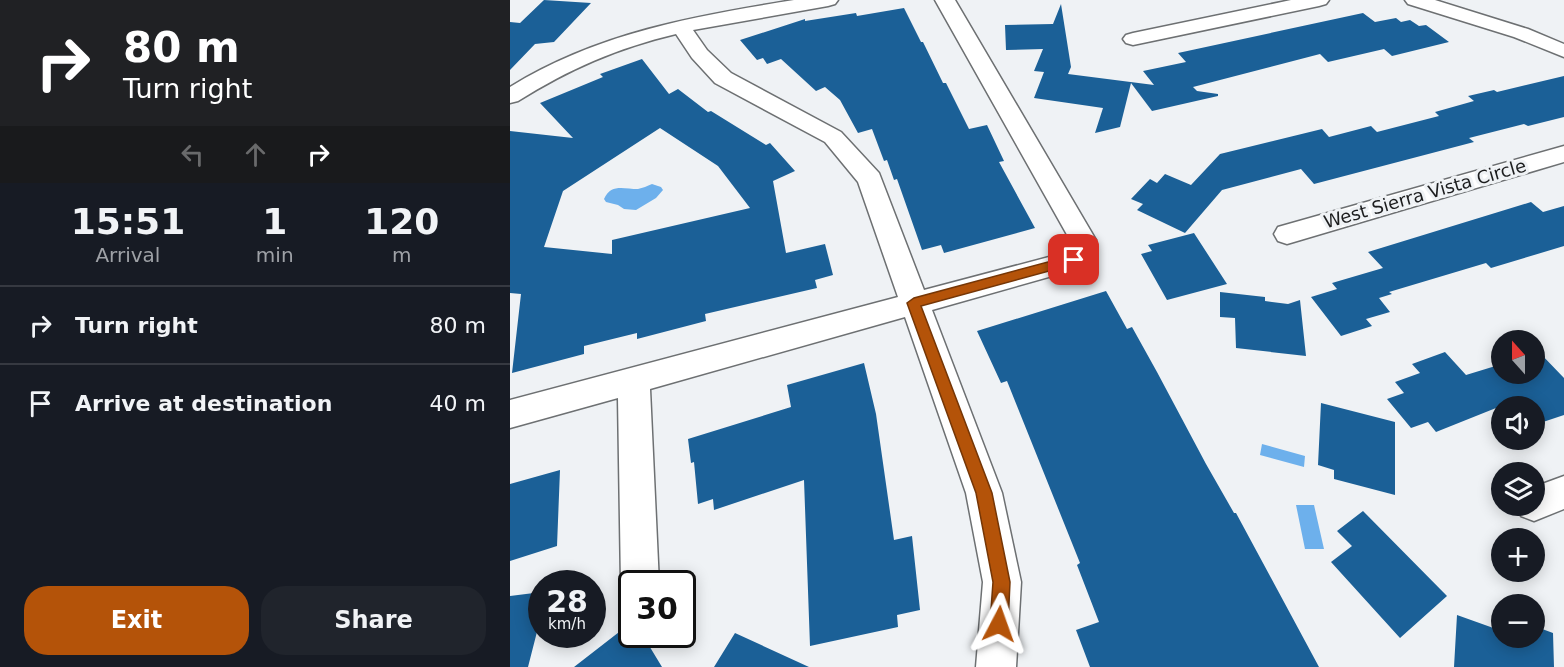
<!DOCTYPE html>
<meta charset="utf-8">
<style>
body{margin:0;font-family:"DejaVu Sans",sans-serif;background:#20242c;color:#f1f3f6;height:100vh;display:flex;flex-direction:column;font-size:22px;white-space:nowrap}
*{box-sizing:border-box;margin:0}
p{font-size:20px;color:#9ea1a6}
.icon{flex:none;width:33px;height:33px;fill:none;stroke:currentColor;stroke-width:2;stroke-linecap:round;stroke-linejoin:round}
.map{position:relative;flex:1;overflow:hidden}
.sheet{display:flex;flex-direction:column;background:#171b24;width:510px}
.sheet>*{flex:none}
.guide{background:#202124;color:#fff;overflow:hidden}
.needle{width:39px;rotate:339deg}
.buttons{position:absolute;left:981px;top:330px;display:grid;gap:12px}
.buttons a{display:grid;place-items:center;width:54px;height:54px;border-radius:50%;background:#171b24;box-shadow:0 3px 15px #0003;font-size:30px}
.speed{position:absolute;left:18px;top:570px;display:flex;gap:12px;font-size:30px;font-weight:700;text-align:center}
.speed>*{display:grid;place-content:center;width:78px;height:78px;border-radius:50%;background:#171b24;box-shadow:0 3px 15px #0003;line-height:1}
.speed small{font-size:15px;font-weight:400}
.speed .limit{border:3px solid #111;border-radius:9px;background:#fff;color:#111}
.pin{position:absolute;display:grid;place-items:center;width:51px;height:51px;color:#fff;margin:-26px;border-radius:12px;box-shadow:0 3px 9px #0006}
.me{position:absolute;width:66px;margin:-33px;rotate:4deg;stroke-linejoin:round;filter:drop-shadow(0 0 4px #0008)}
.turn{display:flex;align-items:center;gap:21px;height:126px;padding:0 24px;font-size:27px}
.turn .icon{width:78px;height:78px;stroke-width:2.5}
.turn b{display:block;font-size:42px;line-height:51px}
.lanes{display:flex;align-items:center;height:57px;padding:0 24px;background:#0003;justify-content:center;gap:30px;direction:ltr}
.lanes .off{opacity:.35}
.eta{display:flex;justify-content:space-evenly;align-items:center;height:102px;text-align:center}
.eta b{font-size:36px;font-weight:600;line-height:42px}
.cta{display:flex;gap:12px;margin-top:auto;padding:12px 24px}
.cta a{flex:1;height:69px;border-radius:24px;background:#b45309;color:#fff;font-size:24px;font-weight:600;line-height:69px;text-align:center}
.cta a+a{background:#20242c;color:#f1f3f6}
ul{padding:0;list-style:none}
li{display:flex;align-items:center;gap:18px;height:78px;padding:0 24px;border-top:2px solid #363941}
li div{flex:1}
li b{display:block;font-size:22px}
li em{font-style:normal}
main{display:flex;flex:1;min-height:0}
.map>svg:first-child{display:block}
</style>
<main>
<section class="sheet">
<div class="guide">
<div class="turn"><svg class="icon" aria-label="right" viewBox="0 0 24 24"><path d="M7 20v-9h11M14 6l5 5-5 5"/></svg><div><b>80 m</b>Turn right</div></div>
<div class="lanes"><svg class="icon off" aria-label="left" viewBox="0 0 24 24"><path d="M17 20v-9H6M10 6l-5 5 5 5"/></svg><svg class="icon off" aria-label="ahead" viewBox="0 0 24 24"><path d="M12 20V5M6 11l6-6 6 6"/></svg><svg class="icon" aria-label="right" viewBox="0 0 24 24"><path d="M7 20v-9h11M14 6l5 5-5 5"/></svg></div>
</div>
<div class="eta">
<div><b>15:51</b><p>Arrival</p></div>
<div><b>1</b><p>min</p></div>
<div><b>120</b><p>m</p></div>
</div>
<ul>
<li><svg class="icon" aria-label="right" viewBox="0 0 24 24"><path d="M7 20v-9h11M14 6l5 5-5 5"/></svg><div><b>Turn right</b></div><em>80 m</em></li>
<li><svg class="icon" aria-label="arrive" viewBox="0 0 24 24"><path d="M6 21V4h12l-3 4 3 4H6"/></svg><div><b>Arrive at destination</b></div><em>40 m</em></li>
</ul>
<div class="cta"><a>Exit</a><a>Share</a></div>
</section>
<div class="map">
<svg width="1054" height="667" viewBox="0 0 1054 667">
<rect width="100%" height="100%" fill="#eff2f5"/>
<path fill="#6db0ec" d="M142,184L151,187L153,190L146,198L126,210L114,209L108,205L96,202L94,199C101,183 114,189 128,189C133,188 137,186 142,184Z
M752,444L795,456L794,467L750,455Z
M786,505H804L814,549H795Z"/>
<path fill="#1b6097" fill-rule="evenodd" d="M34,0L81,3L44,42L25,44L0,70V22L10,23Z
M551,4L561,67L558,74L644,85L633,71L676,62L668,53L853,13L865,22L886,18L891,22L900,20L909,26L916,25L939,42L882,56L874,49L818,62L810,54L683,87L687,91L708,94V96L642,111L621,83L610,127L585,133L593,108L524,98L534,72L524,71L533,49L496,50L495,25L543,24Z
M394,8L411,42H413L433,83H436L459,129L477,125L494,161L489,162L525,228L434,253L431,245L412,250L387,179L384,180L377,160L374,161L362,129L348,133L330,100L315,87L306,91L271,59L257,64L253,58L247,60L230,40L295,19V21L346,13L347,16Z
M132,59L159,94L168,89L198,112L201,111L256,145L260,143L285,171L263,181L276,253L315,244L323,275L305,280L307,288L195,314L196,321L127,339V333L74,346V354L2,373L11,294L0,293V131L63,138L30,103L93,77L90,74ZM150,128L208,166L240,208L102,240V254L34,247L53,191Z
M1054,76V117L1018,126L1014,124L959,138L964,142L804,184L791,169L712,190L675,233L627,210L633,204L621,199L640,179L647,183L655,174L681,185L710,154L812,129L819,137L861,126L867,132L929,116L925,112L964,101L958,96L984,90L987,92Z
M1021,202L1033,212L1054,206V246L981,268L976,263L879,292L882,294L869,298L880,312L856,319L862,326L831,336L801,297L827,289L822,283L873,268L858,252Z
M684,233L717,284L657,300L631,254L642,251L638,245Z
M596,291L617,329L622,327L647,372L696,464L724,513H726L809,667H580L566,630L589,622L567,565L570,563L497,381L491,383L467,331Z
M710,292L755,297V301L778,304L790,300L796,356L726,348L725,318L710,317Z
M1028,351L1054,378V415L1024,425V406H991L926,432L918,422L901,428L877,399L894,393L885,382L910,373L902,364L935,352L956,375L992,364V374H1024V353Z
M354,363L366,414L384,540L402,536L410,610L387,615L388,627L300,646L294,480L204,510L203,499L188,504L184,462L181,463L178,439L281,407L277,385Z
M811,403L885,422V495L824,479V470L808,465Z
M50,470L47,546L0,561V484Z
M853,511L937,596L890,638L821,562L842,546L827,531Z
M32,592V624H29L18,667H0V596Z
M989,613L992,614V638H1024V626L1043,633L1044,667H944L947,615L989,630Z
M122,622V634H132L152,667H64Z
M225,633L299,667H204Z"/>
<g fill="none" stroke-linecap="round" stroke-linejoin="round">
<g stroke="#6d7072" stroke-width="3">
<path id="minor" d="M284,0H328L325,4L318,6L183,30L197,50L221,73L331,132L369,173L414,290L554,253L560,240L425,0H445L586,240L574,267L422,310L492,493L511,582L506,667H466L473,582L456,493L395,317L140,389L149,584H122V600L117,597L111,584L108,398L0,428V400L388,297L348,182L315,142L205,83L182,58L166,34C107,48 59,69 8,101L0,103V87C87,33 184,16 284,0Z
M781,0H819L816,4L809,6L623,45L616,43L613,39L616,35L623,33Z
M895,0H925L1018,29L1054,44V57L1004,37L898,4Z
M1054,146V162L777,244L768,241L764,234L768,227Z
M1054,476V509L1024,521L1011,516L1007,506H1024V487Z"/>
</g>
<use href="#minor" fill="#fff" fill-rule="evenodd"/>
</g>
<path fill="#b45309" stroke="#753606" stroke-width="1.5" d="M564,255L570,260L568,263L411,306L482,493L500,582L498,624L495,631L489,633L482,631L480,624L483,582L466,493L397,303L404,298Z"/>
<g text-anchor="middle" stroke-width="6" stroke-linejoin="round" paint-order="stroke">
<g font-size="18" fill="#1c1d1e" stroke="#eff2f5">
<text transform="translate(915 194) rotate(-16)" y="6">West Sierra Vista Circle</text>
</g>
</g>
</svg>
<div class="buttons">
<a><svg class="needle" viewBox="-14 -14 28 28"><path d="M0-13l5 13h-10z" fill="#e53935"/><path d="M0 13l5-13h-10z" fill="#9ea1a6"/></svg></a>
<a><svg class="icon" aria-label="sound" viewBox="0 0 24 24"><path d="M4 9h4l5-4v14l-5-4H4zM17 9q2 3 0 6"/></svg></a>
<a><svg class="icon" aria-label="layers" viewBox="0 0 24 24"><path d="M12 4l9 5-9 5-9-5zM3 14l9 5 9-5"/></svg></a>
<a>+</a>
<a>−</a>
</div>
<div class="speed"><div>28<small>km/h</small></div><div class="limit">30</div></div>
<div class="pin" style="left:564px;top:260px;background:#d93025"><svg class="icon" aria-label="arrive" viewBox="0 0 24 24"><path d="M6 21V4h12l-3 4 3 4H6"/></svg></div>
<svg class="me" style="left:489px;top:624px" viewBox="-20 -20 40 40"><path d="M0-17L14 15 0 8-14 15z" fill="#b45309" stroke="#fff" stroke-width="4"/></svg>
</div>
</main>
